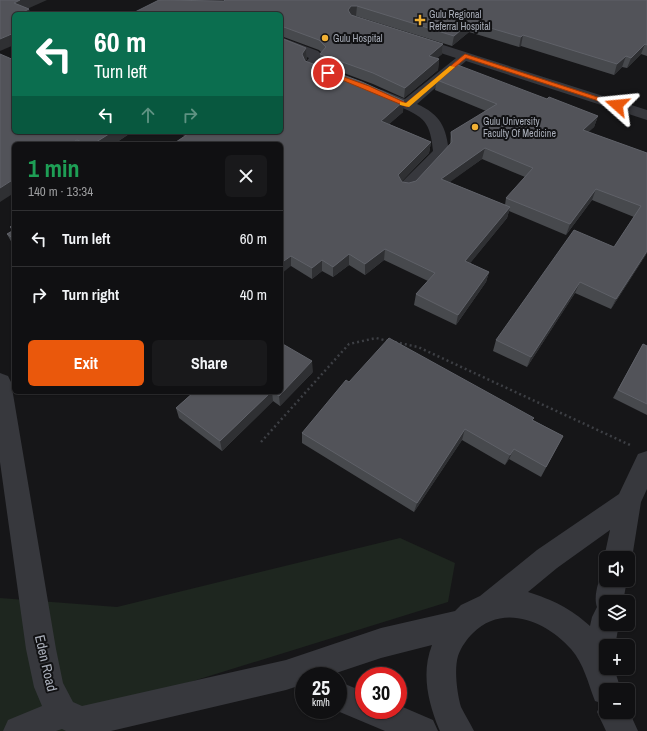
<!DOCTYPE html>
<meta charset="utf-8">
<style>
body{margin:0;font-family:"Archivo Narrow",sans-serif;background:#19191b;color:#f1f3f6;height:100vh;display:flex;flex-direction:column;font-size:15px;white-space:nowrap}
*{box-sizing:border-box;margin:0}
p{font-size:13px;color:#9c9d9f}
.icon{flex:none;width:22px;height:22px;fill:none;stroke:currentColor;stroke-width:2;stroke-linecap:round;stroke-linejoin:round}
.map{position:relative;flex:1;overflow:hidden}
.drawer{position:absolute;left:12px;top:142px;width:271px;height:252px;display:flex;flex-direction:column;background:#101012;border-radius:6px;box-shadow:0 1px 3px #0004,0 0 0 1px #303032}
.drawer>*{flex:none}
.banner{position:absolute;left:12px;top:12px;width:271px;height:122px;border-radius:6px;box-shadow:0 1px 3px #0004,0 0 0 1px #303032;background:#0b6e4f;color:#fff;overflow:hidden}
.controls{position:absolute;left:599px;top:551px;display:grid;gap:8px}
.controls a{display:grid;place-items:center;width:36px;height:36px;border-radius:6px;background:#101012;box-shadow:0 1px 3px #0004,0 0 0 1px #303032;font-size:20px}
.speed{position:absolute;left:295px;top:667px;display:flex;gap:8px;font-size:20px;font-weight:700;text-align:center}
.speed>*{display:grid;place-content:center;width:52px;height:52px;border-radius:50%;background:#101012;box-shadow:0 1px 3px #0004,0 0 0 1px #303032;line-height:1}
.speed small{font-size:10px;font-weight:400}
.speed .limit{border:6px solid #d22;background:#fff;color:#111}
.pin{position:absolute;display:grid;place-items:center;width:34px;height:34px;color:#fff;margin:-17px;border:2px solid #fff;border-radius:50%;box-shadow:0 1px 4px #0007}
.me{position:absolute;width:44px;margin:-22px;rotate:288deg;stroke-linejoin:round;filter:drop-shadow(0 0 3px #0008)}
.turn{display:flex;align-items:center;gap:14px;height:84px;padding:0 16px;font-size:18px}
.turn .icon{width:52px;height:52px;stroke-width:2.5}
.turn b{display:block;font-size:28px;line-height:34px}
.lanes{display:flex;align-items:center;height:38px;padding:0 16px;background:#0003;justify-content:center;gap:20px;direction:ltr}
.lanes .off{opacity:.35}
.round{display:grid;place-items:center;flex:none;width:42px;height:42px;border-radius:6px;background:#19191b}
.summary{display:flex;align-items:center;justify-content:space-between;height:68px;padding:0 16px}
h1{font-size:24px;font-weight:700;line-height:30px;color:#1e9e55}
.primary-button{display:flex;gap:8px;margin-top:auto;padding:8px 16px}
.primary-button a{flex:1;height:46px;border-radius:6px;background:#ea580c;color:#fff;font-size:16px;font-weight:700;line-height:46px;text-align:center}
.primary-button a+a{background:#19191b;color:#f1f3f6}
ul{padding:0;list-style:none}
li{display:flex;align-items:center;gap:12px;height:56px;padding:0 16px;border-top:1px solid #303032}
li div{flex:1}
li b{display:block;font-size:15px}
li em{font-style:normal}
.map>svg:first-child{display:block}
</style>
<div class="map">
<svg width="647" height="731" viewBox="0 0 647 731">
<rect width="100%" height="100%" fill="#161618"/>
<path fill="#1e261f" d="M400,538L455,563L448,602L132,700L95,731H0V598L117,607Z"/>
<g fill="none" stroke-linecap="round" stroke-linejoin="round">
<path stroke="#3d3f44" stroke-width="2.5" stroke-dasharray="2 3" stroke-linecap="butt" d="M395,342L418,347L630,445
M261,442L349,344L376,338L388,341"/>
<path fill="#37383d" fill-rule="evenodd" d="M415,36L647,110V120L466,61L417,104C441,115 446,127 449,152L413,191L407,192L401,191L398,187L401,183L433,151C432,142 431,132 426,124C419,111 386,102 372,96L370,93L372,90L377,89L382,90L405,99L456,58L410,43L408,40L410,37Z
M281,37L318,51L324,57L318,65L341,73L343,76L341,79L336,80L306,70L304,64L309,58L281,46Z
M0,373L8,376L11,382L56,649L63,683L73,702L82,706L286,660L381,628L455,611L461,605L480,596L537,550L619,494L638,454L647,451V489L641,502L632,558L628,566V558H606V562L604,558L610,530L557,568L528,592C553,600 570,608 590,626L592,617L597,607C593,596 599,580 603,570L606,569V580H627L623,602H606V624H619L615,646H606V668H614L621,690H606V712H628V709L638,731H606L597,712L601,703L595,701C588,683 584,664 571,649C546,621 503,603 473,633C467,639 461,647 458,656C454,669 457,694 461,707C465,715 470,723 474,731H440L439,729C428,702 421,673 432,645L381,658L327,676H304V684L286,690L111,731H66L62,729L56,731H3L8,720L42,706L34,687L26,649L0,462Z
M338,681L364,692V710H398V705L433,720L438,731H385L335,710H338Z"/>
</g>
<path fill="#47494d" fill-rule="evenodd" d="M647,0V56L641,54L627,68L622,67L614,75L521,46L519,47L469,32L452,46L356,16H353L443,44L442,54L437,58L439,59L438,70L404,98L373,84L320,64V54L321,52L319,50L281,36V14L224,1Z
M306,48L307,59L305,61L403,112L389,124L431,142L429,153L402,181V182L409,183L416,181L450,145L451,132L486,111L435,90L437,80L547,99L598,116L594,127L588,132L647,153V253L611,309L575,293L527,367L493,351L496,340L614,247L634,217L592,200L566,235L509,211L507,218L470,263L489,272L486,282L456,325L414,305L416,294L428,281L384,260L365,275L349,265L333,277L322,271L312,279L291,266L281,144L185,136L176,132H281ZM482,159L525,177L506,198L505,205L449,182Z
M0,54L132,132L114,144H14Z
M14,224V246L13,245L7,234L12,231L10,227Z
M643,344L647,346V415L613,398Z
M313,372L280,406L273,401L222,451L179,418L176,408L194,392H281Z
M533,420L563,436L541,477L509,459L505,465L462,440L414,512L302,443V433Z"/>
<path fill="#2f3033" d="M20,0H47L18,13L14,3Z
M351,6H357L356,16L351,17L348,10Z
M29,9L31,14H24L23,12Z
M470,22L469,32L452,46L454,36Z
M14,33V45L0,51V39Z
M523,35L521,46L519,47L521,37Z
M443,44L442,54L428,66L429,56Z
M645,44L641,54L627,68L631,58Z
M306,48L307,59L303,64L302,54Z
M626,56L622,67L614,75L617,64Z
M439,59L438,70L404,98L405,88Z
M404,101L403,112L380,132L381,121Z
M598,116L594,127L579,141L583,130Z
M112,132H132L114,144H93Z
M77,140L78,144H70Z
M431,142L429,153L397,186L398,175Z
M485,148L482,159L439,190L441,179Z
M14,179V193L0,202V188Z
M596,189L592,200L566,235L570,224Z
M510,207L507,218L463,272L465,261Z
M385,249L384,260L365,275V264Z
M647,251V253L611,309L616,299Z
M349,254V265L333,277V267Z
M291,256V266L281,274V263Z
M322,260V271L312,279V268Z
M489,272L486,282L456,325L458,315Z
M580,282L575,293L527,367L531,357Z
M312,361L313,372L280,406L279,396Z
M271,392H272L273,401L222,451L220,441Z
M465,429L462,440L414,512L417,503Z
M514,449L509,459L505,465L510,455Z"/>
<path fill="#525359" stroke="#5f6168" d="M0,0H20L14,3L29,9L23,12L28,14H14V33L0,39Z
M159,0L224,1L225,0H647V45L645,44L631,58L626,56L617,64L523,35L521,37L470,22L454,36L357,6H351L348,10L351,15L443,44L429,56L439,59L405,88L373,73L320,54L326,47L319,40L281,26V14H131Z
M281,38L306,48L302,54L305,61L362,82L404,101L381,121L431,142L398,175L402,182L409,183L416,181L452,142L451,132L497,104L437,80L455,64L547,99L549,97L598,116L583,130L647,153V251L616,299L580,282L531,357L496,340L574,230L614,247L641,206L596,189L570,224L506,198L533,168L485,148L441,179L510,207L465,261L489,272L458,315L416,294L435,273L385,249L365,264L349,254L333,267L322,260L312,268L291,256L281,263V144H173L191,132H281Z
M0,54L14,60V132H112L93,144H86L77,140L70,144H14V179L0,188Z
M14,224V229L10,227Z
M14,230V239L7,234Z
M389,338L534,418L532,420L563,436L546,467L514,449L510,455L465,429L417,503L302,433L346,380L349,382Z
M281,343L312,361L279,396L273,392H281Z
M643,344L647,346V404L618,390Z
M194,392H271L220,441L176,408Z"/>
<path fill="#ea580c" stroke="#983908" d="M465,54L619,104L620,105L614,106L466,58L407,107L325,73L330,72L369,86L406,103Z"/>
<path fill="#f59e0b" d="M450,66L455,67L409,107L400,105V102L406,103Z"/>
<g fill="#f2b134" stroke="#111113" stroke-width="1.5">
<path d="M418 14h4v4h4v4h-4v4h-4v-4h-4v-4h4z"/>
<circle cx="325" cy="38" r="4"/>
<circle cx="475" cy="127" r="4"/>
</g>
<g text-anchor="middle" stroke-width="4" stroke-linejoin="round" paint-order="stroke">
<g font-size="10" fill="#a8adb8" stroke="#111113" text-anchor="start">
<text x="429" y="18">Gulu Regional<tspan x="429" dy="12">Referral Hospital</tspan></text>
<text x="333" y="42">Gulu Hospital</text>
<text x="483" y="125">Gulu University<tspan x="483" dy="12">Faculty Of Medicine</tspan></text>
</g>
<g font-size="14" fill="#a8adb8" stroke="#111113">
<text transform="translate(46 663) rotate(77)" y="5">Eden Road</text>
</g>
</g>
</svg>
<div class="controls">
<a><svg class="icon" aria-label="sound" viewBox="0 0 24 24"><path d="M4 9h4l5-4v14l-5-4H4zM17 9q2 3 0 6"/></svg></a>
<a><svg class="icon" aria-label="layers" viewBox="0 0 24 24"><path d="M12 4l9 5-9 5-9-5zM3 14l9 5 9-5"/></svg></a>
<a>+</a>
<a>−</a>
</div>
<div class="speed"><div>25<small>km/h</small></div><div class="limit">30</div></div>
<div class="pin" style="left:328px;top:73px;background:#d93025"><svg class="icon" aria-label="arrive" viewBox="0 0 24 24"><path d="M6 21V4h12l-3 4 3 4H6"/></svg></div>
<svg class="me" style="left:617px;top:105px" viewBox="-20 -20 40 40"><path d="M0-17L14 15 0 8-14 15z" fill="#ea580c" stroke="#fff" stroke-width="4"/></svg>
<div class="banner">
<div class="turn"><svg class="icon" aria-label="left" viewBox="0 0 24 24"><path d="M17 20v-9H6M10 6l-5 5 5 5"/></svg><div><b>60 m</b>Turn left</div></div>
<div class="lanes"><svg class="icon" aria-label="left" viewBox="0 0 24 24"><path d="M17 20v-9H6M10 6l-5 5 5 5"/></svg><svg class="icon off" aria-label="ahead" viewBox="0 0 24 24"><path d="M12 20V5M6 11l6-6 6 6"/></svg><svg class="icon off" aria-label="right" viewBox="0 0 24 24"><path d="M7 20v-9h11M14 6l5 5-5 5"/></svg></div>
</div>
<section class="drawer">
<div class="summary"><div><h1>1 min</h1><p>140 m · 13:34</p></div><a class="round"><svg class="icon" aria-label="close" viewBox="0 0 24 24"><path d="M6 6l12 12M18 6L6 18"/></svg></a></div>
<ul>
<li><svg class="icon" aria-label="left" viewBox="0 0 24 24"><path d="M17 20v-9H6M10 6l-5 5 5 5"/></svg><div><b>Turn left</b></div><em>60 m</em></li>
<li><svg class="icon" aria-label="right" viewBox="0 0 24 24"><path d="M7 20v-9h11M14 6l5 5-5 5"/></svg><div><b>Turn right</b></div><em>40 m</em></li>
</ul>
<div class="primary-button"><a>Exit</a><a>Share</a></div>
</section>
</div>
